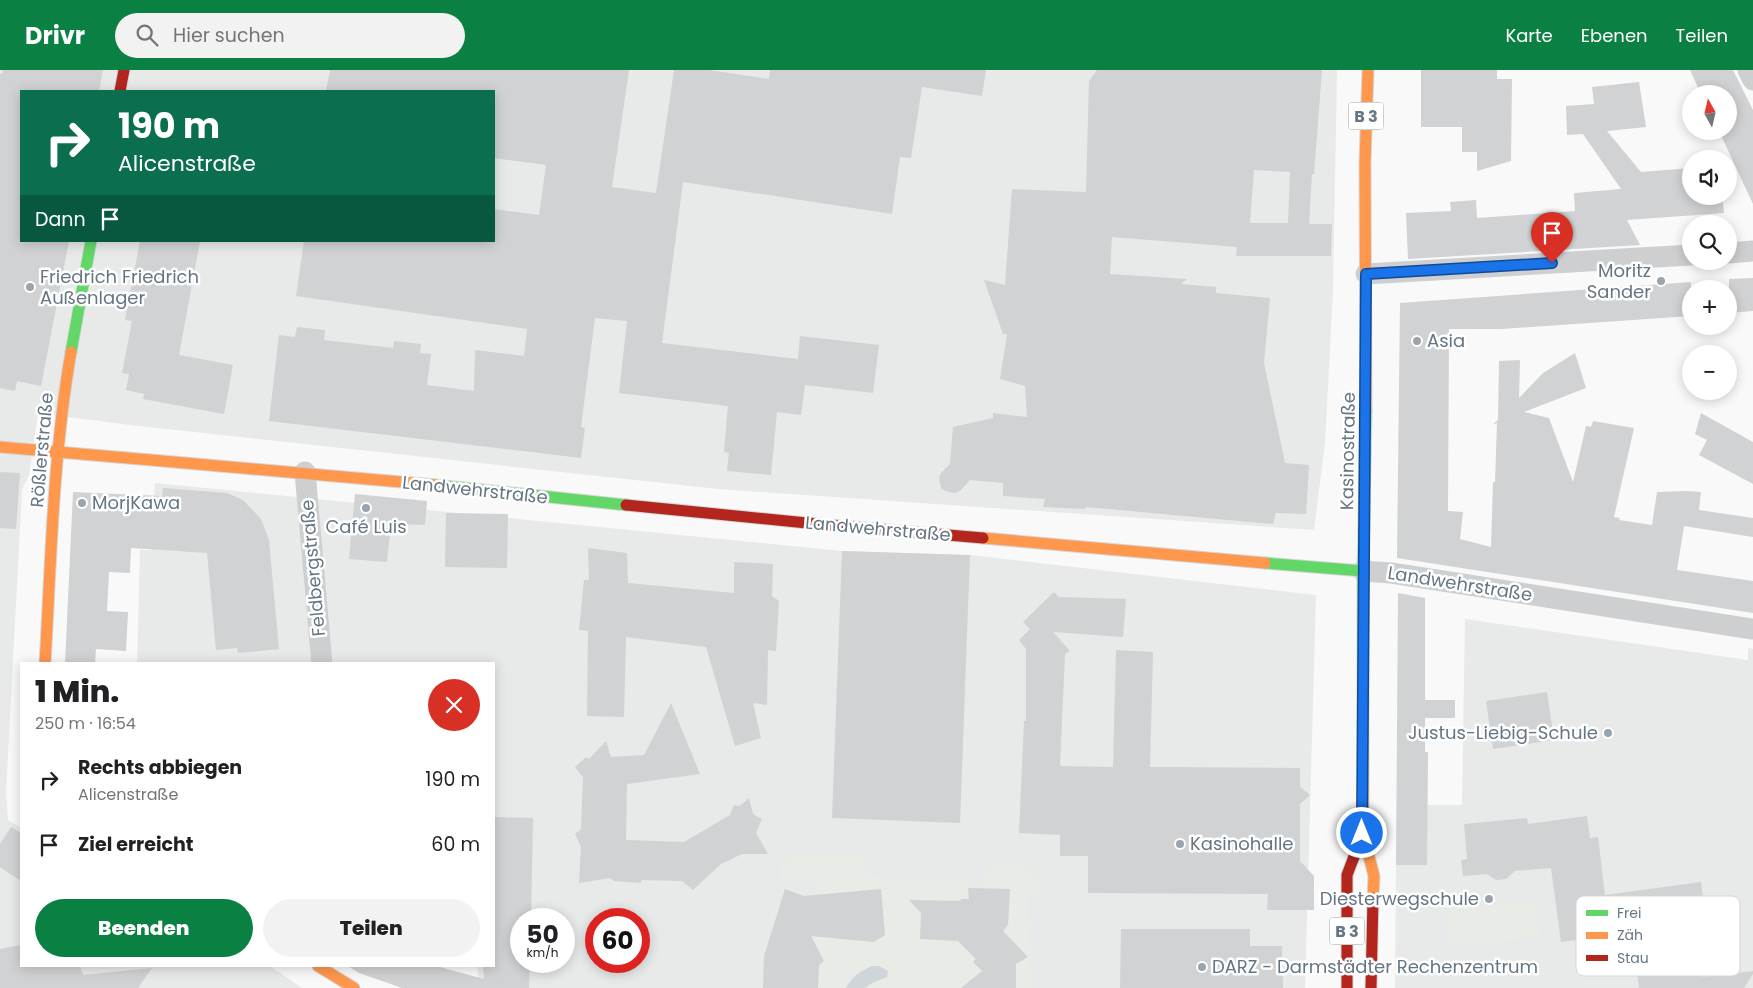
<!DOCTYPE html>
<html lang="de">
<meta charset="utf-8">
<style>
body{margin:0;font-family:Poppins,sans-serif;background:#f2f2f2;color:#202124;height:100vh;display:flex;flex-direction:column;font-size:19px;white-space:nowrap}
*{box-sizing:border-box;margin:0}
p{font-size:16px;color:#757577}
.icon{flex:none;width:28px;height:28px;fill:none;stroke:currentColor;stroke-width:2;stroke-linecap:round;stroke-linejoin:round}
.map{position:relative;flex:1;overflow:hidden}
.side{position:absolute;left:20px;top:592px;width:475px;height:305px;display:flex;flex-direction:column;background:#fff;border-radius:0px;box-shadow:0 2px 12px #0003}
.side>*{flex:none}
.top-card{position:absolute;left:20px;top:20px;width:475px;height:152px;border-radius:0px;box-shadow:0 2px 12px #0003;background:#0b6e4f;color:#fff;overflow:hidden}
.needle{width:32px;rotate:352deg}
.buttons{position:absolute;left:1682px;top:15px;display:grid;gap:10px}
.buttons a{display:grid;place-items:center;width:55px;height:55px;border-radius:50%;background:#fff;box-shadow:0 2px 12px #0003;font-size:25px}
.speed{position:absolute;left:510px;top:838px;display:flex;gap:10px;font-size:25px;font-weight:700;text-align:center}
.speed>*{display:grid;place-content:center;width:65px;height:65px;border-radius:50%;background:#fff;box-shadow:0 2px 12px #0003;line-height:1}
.speed small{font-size:12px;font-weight:400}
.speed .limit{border:8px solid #d22;background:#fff;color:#111}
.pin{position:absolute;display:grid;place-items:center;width:42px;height:42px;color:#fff;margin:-51px -21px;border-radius:50% 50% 50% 0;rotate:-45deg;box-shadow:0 0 5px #0007}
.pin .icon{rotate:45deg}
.me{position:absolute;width:55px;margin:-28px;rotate:0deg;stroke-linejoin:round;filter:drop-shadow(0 0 4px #0008)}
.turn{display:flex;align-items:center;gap:18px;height:105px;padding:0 15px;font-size:22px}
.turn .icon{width:65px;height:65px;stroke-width:2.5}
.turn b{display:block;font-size:35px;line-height:42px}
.then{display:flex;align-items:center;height:48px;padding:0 15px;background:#0003;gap:10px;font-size:19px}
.round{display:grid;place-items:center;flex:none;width:52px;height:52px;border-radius:26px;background:#f2f2f2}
.head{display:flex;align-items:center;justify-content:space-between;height:85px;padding:0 15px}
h1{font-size:30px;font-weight:800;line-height:38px}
.action{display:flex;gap:10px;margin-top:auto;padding:10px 15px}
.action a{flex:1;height:58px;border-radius:30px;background:#0b8043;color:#fff;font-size:20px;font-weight:800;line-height:58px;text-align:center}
.action a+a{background:#f2f2f2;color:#202124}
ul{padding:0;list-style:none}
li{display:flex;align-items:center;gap:15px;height:65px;padding:0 15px}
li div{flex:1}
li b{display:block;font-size:19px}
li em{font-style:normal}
header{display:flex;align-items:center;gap:30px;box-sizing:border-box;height:70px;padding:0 25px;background:#0b8043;color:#fff}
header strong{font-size:24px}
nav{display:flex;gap:28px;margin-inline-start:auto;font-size:18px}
.search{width:350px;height:45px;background:#f2f2f2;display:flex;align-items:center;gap:12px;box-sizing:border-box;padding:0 18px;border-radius:28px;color:#757577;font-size:19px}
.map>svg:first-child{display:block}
</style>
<header>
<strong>Drivr</strong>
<div class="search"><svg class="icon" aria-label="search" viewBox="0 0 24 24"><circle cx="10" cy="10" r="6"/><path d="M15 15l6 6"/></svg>Hier suchen</div>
<nav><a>Karte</a><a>Ebenen</a><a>Teilen</a></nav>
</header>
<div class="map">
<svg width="1753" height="918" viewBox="0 0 1753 918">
<rect width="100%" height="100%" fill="#f9f9f9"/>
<path fill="#e8e9e9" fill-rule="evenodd" d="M0,0H1337L1333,220L1325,373L1314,460L718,419L130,355L38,343L29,405L22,420L6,722L8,750L21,758V896H270L302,918H0ZM21,21H494V171H21Z
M155,413L842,481L970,485L1316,525L1305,918H480L477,896H494V594H137L140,480H151ZM521,849H564V891H521ZM596,849H639V891H596Z
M1465,549L1748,590V578L1753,579V918H1395L1396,795H1427V735H1462Z"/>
<path fill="#e8ebe6" d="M804,783H838L866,787L865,805L896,808L967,810L969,825L964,829H960L961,833L925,831V828L912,827L911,833L921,843L920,869L945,870L946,861L950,863L976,889L973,892L982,901L977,918H818L819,895L823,890L813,869V863L826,867L874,872L885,865L881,819L815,825L816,816L808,810L780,813V794Z
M988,794C1005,795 1030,792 1039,810C1041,814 1041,820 1043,825H1028L1030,918H1016V894L1003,861L1008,854L1010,819L985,818Z
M1536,830L1541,868L1452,877L1448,839Z"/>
<path fill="#ced6d9" d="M872,896H879L888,901L887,907L872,913L865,918H846C852,907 860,901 872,896Z"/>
<path fill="#d0d2d3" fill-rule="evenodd" d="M3,0H103L99,21H21V171H69L41,316L17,311L15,321L0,318V4H2Z
M330,0H629L612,117L656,123L674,0H709L769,9L770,0H986L982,26L922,17L911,88L900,87L892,144L683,112L662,273L798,289L800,266L879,275L873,323L805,315L801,345L777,342L771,405L727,401L729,383L724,382L728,336L619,323L627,251L595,248L581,357L585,358L581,388L269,351L279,265L295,267L297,257L325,260L324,270L393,278L394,271L421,274L420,283L431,284L427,315L474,321L475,280L524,286L527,259L296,226L304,171H494V139L539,145L546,95L494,88V21H326Z
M1097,0H1322L1314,104H1312L1309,154H1332L1331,186H1236L1237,177L1112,167L1110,204L1187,209L1181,214L1216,217V223L1270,228L1264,293L1285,393L1309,395L1306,444L1276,443L1273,454L1086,437L1085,439L1043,437L1045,429L1003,426V413L970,410L960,421L955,423L945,421L941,418L939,408L941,403L950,394L953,357L993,348V343L1027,347L1025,316L1000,309L1007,264H1003L984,210L1005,215L1012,119L1086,122L1089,11ZM1254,100L1290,102L1288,153H1250Z
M1421,0H1497V9H1512L1511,91L1477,101V82H1462V57H1421Z
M1690,0H1733L1753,40V134L1719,61H1729V24H1701Z
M1639,12L1646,57L1607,61L1641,102L1691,98V126H1722L1724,143L1627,150L1640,175L1408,189L1406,143L1451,141L1450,132L1476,130L1477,148L1575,141L1574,123L1621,119L1583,64L1567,65L1566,36L1594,34L1592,17Z
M140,171H200L179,285L233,295L224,344L143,329L144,324L126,320L129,304L122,303L132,251L125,250Z
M1753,208V241L1729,243V209Z
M1691,212V246L1502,259H1449L1448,441L1463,442L1460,469L1491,477L1493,412H1495L1497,353L1492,355L1498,350L1499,291L1520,290L1519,328L1543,303L1575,283L1586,318L1524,342L1549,348L1573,412L1586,356L1591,357L1593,351L1634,358L1614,447L1620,448L1619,450L1652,455L1657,422L1687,421L1701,422L1699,440L1753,448V467L1684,456L1677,500L1753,511V543L1397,488L1400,233Z
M1701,343L1753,372V414L1699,385L1707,370L1695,364Z
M0,402L20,403L16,459L0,458Z
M163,418L227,423L243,430L261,449L269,470L279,579L238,583L237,578L216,580L207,483L131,478L130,503L109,502L107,541L128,542L126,581L96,579L95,594H65L73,422L162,426Z
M355,424L427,431L425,455L391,454L387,492L349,489Z
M446,443L508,444L507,498L445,497Z
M588,478L627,483L628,513L734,523V492L773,494L772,526L779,531L776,581L768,580L767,635L753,633L761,668L735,676L706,577L626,567L624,647L587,646L588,561L579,560L584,510H589Z
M842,481L970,485L960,753L832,748Z
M1054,522L1059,527L1126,529L1123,567L1053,562L1070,581L1065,584L1060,696L1113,697L1116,580L1153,582L1150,697L1300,698V717L1310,725L1300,734V791L1314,806V840H1267L1268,824L1088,823V786H1060V765L1019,763L1024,651H1026V579L1019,570L1030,559L1023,552Z
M1398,523L1425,528V630H1455V648H1425V682H1428L1427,795H1396Z
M1547,622L1554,670L1493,679L1486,631Z
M671,633L700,704L627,714L626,770L684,772L730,745L734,735L740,736L749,728L753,744L762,749L756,763L768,784H742L721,794L693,820L682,811L642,810L640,813L614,811L610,808L579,813L581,777L575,764L581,759L583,707L575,697L586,687L589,689L606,671L611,687L644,685Z
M1587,746L1590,768L1598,767L1605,825L1701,812L1705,843L1697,844L1699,858L1695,859L1702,907L1753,901V904L1744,918H1639L1632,862L1561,872L1551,798L1515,801L1506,809L1496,810L1487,804L1463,806L1461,790L1467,789L1464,754L1527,748L1528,754Z
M494,747L533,748L531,849H521V891H530L529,918H402L359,903L348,896H436L484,909L483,896H494Z
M11,757L21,763V811L0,797V774Z
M968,818L1010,819L1008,855L1003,861L1028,887L1016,894V918H961L982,901L973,892L976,889L958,871L920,869L921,843L909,830L961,831L960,829H969Z
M785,819L804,826L881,819L885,865L874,872L811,866L824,891L819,895L818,918H763L764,886Z
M1121,859H1250V876H1282L1283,918H1120Z
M21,875V896H80L83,905L152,898L138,918H0V879Z"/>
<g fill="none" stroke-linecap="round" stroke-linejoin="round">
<g stroke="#d5d6d7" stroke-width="13">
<path id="fast" d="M71,282L91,171
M435,415L626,435
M1265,493L1363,501
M1363,635V501L1366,341"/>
</g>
<g stroke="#d5d6d7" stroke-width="13">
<path id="slow" d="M1366,341L1365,92L1368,0
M0,377C145,390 290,401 435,415
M983,468L1265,493
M45,594C51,490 53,385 71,282
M1363,635V763L1374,806L1373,828
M318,896L354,918"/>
</g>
<g stroke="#d5d6d7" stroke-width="13">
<path id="jam" d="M120,21L124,0
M626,435L807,453L983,468
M1347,918V805L1363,763
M1371,918L1373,828"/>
</g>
<path stroke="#cecfd0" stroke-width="21" d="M1748,0L1753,10
M1729,183L1753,181
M1366,204L1691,185
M305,402L322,594
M1363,501L1391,503L1753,559"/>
<use href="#fast" stroke="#63d668" stroke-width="11"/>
<use href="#slow" stroke="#ff974d" stroke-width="11"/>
<use href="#jam" stroke="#b3261e" stroke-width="11"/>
</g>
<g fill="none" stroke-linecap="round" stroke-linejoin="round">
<g stroke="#114b97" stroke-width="12">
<path id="route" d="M1362,763L1366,204L1552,193"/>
</g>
<use href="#route" stroke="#1a73e8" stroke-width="9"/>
</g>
<g fill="#99a4ac" stroke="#fff" stroke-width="2">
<circle cx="1661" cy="211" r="5"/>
<circle cx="30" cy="217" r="5"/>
<circle cx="1417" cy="271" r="5"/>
<circle cx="82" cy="433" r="5"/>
<circle cx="366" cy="438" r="5"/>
<circle cx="1608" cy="663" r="5"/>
<circle cx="1180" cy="774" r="5"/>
<circle cx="1489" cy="829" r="5"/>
<circle cx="1202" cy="897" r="5"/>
</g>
<g text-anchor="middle" stroke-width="5" stroke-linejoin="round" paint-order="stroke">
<g fill="#fff" stroke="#939fa8" stroke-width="1">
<rect x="1348.5" y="32.5" width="35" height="27" rx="4"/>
<rect x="1329.5" y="847.5" width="35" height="27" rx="4"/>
</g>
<g font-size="16" font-weight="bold" fill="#657683">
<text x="1366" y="52">B 3</text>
<text x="1347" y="867">B 3</text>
</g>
<g font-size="18" fill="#657683" stroke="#fff" text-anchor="start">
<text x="1651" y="207" text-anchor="end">Moritz<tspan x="1651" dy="21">Sander</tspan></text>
<text x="40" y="213">Friedrich Friedrich<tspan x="40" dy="21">Außenlager</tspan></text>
<text x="1427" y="277">Asia</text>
<text x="92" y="439">MorjKawa</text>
<text x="366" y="463" text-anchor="middle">Café Luis</text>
<text x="1598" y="669" text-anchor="end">Justus-Liebig-Schule</text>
<text x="1190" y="780">Kasinohalle</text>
<text x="1479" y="835" text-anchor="end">Diesterwegschule</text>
<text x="1212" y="903">DARZ - Darmstädter Rechenzentrum</text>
</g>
<g font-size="18" fill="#657683" stroke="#fff">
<text transform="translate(42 380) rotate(-85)" y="6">Rößlerstraße</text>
<text transform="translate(1348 381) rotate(-89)" y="6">Kasinostraße</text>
<text transform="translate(475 420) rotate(6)" y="6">Landwehrstraße</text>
<text transform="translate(878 459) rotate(5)" y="6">Landwehrstraße</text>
<text transform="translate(313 498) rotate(-95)" y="6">Feldbergstraße</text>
<text transform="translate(1460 514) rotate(9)" y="6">Landwehrstraße</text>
</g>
</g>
<rect x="1576" y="826" width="164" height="80" rx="8" fill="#fff" stroke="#d1d6da" stroke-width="1"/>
<rect x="1586" y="840" width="22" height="6" fill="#63d668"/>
<rect x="1586" y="862" width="22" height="7" fill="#ff974d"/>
<rect x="1586" y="885" width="22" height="6" fill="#b3261e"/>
<g font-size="14" fill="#657683">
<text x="1617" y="848">Frei</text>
<text x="1617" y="870">Zäh</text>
<text x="1617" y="893">Stau</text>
</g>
</svg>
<div class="buttons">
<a><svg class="needle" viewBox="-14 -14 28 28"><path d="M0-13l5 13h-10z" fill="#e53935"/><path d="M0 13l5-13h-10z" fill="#757577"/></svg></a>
<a><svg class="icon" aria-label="sound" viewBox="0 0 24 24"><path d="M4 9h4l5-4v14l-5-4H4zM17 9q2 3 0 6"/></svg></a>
<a><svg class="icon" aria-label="search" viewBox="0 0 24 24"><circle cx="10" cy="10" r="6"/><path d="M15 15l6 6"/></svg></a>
<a>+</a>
<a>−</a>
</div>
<div class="speed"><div>50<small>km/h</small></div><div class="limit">60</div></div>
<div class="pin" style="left:1552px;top:193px;background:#d93025"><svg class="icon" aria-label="arrive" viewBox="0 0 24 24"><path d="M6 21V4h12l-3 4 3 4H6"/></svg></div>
<svg class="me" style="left:1362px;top:763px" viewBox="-20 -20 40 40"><circle r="17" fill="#1a73e8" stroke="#fff" stroke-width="3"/><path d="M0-11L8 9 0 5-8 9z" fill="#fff"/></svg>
<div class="top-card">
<div class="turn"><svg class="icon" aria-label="right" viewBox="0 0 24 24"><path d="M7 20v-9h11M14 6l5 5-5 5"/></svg><div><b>190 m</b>Alicenstraße</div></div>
<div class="then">Dann<svg class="icon" aria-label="arrive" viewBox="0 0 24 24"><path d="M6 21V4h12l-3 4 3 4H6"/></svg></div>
</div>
<section class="side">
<div class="head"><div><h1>1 Min.</h1><p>250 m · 16:54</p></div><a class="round" style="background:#d93025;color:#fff"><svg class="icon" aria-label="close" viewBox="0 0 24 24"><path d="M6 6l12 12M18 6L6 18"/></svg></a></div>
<ul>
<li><svg class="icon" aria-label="right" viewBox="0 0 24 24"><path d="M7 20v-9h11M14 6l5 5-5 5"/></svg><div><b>Rechts abbiegen</b><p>Alicenstraße</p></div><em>190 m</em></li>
<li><svg class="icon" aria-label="arrive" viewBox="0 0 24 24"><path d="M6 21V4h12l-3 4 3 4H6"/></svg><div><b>Ziel erreicht</b></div><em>60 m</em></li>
</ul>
<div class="action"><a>Beenden</a><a>Teilen</a></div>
</section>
</div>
